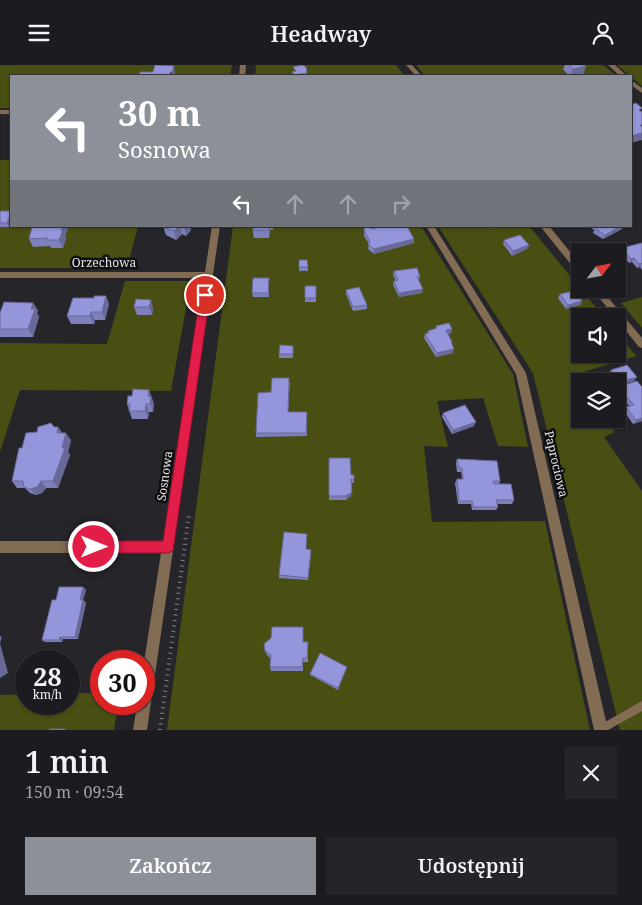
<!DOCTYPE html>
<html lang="pl">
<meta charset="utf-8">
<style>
body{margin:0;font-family:"Noto Serif",serif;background:#252529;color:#f1f3f6;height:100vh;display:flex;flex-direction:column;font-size:19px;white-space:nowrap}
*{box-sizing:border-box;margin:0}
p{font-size:16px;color:#a0a1a5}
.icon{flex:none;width:28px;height:28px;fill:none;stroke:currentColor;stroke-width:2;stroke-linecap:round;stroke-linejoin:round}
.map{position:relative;height:665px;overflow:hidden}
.side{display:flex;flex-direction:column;background:#1c1c20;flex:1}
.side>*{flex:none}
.top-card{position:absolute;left:10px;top:10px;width:622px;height:152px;border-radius:0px;box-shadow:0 1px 4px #0004,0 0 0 1px #3a3a3e;background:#8c9099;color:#fff;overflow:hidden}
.needle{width:32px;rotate:58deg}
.buttons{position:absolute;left:571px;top:178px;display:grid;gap:10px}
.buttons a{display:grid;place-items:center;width:55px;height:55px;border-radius:0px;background:#1c1c20;box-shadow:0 1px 4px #0004,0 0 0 1px #3a3a3e;font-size:25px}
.speed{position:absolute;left:15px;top:585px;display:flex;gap:10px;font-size:25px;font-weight:700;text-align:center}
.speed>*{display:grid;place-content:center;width:65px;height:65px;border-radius:50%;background:#1c1c20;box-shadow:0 1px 4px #0004,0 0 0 1px #3a3a3e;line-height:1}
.speed small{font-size:12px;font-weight:400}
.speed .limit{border:8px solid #d22;background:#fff;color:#111}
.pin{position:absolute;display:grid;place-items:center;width:42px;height:42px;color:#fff;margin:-21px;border:2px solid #fff;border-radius:50%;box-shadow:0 1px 5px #0007}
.me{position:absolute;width:55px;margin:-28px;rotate:90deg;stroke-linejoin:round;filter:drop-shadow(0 0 4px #0008)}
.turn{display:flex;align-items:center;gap:18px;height:105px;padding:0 25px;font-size:22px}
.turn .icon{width:65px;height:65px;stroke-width:2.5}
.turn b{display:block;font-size:35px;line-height:42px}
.lanes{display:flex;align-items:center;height:48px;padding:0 25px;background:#0003;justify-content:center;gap:25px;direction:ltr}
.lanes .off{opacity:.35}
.round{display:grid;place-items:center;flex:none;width:52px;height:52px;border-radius:0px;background:#252529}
.overview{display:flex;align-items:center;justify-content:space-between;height:85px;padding:0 25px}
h1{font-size:30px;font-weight:600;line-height:38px}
.action{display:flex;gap:10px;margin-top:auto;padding:10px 25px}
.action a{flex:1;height:58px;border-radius:0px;background:#8c9099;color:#fff;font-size:20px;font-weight:600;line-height:58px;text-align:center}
.action a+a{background:#252529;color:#f1f3f6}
header{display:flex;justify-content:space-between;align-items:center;height:65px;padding:0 25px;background:#1c1c20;font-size:22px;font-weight:600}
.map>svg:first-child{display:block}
</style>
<header><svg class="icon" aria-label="menu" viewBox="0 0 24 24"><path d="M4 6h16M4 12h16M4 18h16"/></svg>Headway<svg class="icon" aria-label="person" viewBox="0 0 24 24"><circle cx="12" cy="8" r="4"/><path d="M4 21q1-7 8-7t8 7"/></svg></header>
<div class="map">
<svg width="642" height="665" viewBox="0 0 642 665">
<rect width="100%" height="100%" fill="#26252a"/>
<path fill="#494f12" d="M0,0H232L230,11H11V43H0Z
M256,0H396L404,10L255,11Z
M416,0H603L617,11H425Z
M617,0H642V21Z
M0,95H11V161H138L127,203H0Z
M233,161H421L513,309L528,382L498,381L483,333L437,336L448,382L424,381L432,457L545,456L590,665H167Z
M438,161H529L603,251H580V289H618V269L636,291L573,310L580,320V354H605L615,367L604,372L642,426V665H620L533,308Z
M125,216H191L171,326L20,325L0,387V278L107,279Z
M642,232V263L621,238Z
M69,628H101V639H118L114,665H0V630L26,629V639H69Z"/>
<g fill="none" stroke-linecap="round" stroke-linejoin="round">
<path stroke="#848387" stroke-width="4" stroke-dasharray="1 4.5" stroke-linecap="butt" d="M160,665L189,449"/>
<path fill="#836c54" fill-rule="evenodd" d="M642,636V646L608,665H597L598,661Z"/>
<path fill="#836c54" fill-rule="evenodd" d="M240,0H246L245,11H239Z
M406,0H412L422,11H416Z
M608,0H615L627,11H620Z
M631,15L642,23V28L631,20Z
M0,45H11V49H0Z
M212,161H220L147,665H133L137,639H144V597L161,488H0V476H163L204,213H0V207H205Z
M426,161H434L526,308L608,665H594L516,309Z
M540,161H549L580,199V208L577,207Z
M592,224H601L642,273V283L639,282L618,256V251H614Z"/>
</g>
<path fill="#7f80bb" d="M565,0H584L583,10L569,11L563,4Z
M11,146L9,162H0V147Z
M163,161H192L191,162V165L186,171L182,169L176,175L166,170Z
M252,161H273V165H270L269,173H254Z
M588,161H623L622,164L603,174L593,168L594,165Z
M68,163L65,171L66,173L63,183H51L50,181L33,182L29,174Z
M364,163L372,164L414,178L374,189L368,184L369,179L364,171Z
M504,175L529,180L527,184L512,191L503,179Z
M642,178V205L640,202L637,203L632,197L629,198L620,187L622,183Z
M299,195H307L308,206H299Z
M394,206L420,211L419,215L422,228L399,232L393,220L394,216H396L393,210Z
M269,217V232H253L252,228Z
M305,221H316V237H305Z
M346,225L367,240V244L353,246L346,229Z
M560,229L582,236L580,240L566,244L558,233Z
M106,231L109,239L105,255H95L94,259H71L67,251L94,233Z
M136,234L153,243L152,250H137L134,242Z
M33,238L38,246L37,248L39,252L33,272H0V248Z
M436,261L452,264L451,268L448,269L452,277V279L453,288L436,292L424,273L425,269L427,268L428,266L435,264Z
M293,285V293H279V289Z
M611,305L634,316L619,321L618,319V316H615L609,308Z
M637,316L642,356L633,359L624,346L626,342L629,341L625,336Z
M290,317L288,347H307V371L256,372V368L271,327Z
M149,325L154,339L153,347H149L148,354H132L127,339L132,331Z
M443,348L474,361L452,369L442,352Z
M54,362H58L62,368L71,375L68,387L70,390L58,423H46L42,428L36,430L30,428L25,423H17L12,416L22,383L37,367Z
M329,393L351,410L354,414V418H351V431L346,435H329Z
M457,394L500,416L499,419L514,435L512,439H497L498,442L496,445H472L471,439H458L455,418L457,414H462L461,407H457L456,398Z
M306,484L311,488L308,515L279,513V510Z
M83,522L86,525L83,535L86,538L78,574H63L62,577H45L42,575L56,535Z
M303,562V577L308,582V597H303V606H271L270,602V593L267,590L265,586Z
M347,602L338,625L310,610V609Z"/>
<path fill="#686899" d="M174,1L175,9V11H173L172,7Z
M586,1L583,10L570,11L573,4Z
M307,8V11H294V10Z
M642,68V75L631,78V71Z
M11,148V157L9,162L7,158Z
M62,161H67L68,163L65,171L66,173L63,183L59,175Z
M179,161H180L182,169L176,175L174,166Z
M185,161H192L191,162V165L186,171L184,162Z
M269,161H270V165L269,173Z
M490,161H499L489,164Z
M621,161H623L622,164L603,174L605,170Z
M414,174V178L374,189V184Z
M529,180L527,184L512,191L513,186Z
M634,193L632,197L629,198L631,194Z
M642,198L640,202L637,203L639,199Z
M423,224L422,228L399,232V228Z
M106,231L109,239L105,255L102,247Z
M151,235L153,243L152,250L149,242Z
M582,236L580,240L566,244L568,240Z
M33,238L38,246L37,248L39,252L33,272L28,264L31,244Z
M91,247L95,255L94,259L90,251Z
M452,264L451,268L445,269L446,265Z
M454,284L453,288L436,292L437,288Z
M637,312L634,316L619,321L621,317Z
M149,325L154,339L153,347L148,331Z
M628,333L625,336L618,339V336Z
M146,339L149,347L148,354L145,346Z
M642,353V356L633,359L636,355Z
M476,357L474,361L452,369L453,365Z
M58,362L63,369L61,375L56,365Z
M66,368L71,375L68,387L70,390L58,423L53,416Z
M41,416L46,423L42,428L36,430L30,424Z
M352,427L351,431L346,435V431Z
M83,522L86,525L83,535L86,538L78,574L75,572L80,535Z
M0,571L2,572L0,578L8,608L0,613Z
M60,572L63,574L62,577L59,575Z"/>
<path fill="#9495da" stroke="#686899" d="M155,0L174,1L172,7H170V11H139L140,7H153Z
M302,0L306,2L307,8L294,10L292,7L296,6L293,2Z
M570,0H584L586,1L573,4Z
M636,38L642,43L639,45L642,47V60H640L642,62V68L631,71V40Z
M1,146H11V148L7,158H0V147Z
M41,161H62L61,165H63L59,175H47L48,173L29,174L32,162H40Z
M164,161H179L174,166L163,162Z
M254,161H269V165H253Z
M370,161L372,164L383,161H407L414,174L374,184L368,179L370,177L365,167L364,163Z
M596,161H621L605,170L595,163L597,162Z
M520,170L529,180L513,186L504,175Z
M642,178V198L639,199L634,193L631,194L622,183Z
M299,195H307L308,202H299Z
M417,203L420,211L417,212L423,224L399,228L394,216L398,215L394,206Z
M253,213H269L268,228H252Z
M305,221H316V233H305Z
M359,222L367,240L353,242L346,225Z
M574,226L582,236L568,240L560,229Z
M94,231H106L102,247H91L90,251H67L73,233H94Z
M136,234L151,235L149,242H134Z
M4,237L33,238L31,244H35L28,264H0V248Z
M449,258L452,264L446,265L452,277H451L454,284L437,288L425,269L429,268L428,266L437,263L436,261Z
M280,280L293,281V289H279Z
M627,300L637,312L621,317L611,305Z
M272,313H289L288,347H307L306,368H256L258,328L271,327Z
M637,316L642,322V353L636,355L626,342L634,340L628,333L618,336V322Z
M133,324L149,325L148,331L151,332L150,339H146L145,346H129L130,339H127L128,331H132Z
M465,340L476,357L453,365L443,348Z
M51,358L54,362H58L57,368H66L62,383H65L53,416H41L37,422L30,424L24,422L23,416H12L19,383H22L26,368L37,367L38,362Z
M329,393H350L351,410H354V414H351L352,427L346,431H329Z
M457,394L497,396L500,416H493L494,419H511L514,435H496L498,442H473L472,436H459L457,414H463L462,403H459Z
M284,467L307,469L306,484L311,485L308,513L279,510Z
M59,522H83L80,535H83L75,572H60L59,575H42L52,535H56Z
M272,562H303V577H308L307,593H303L302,602H270L271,590L265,586L264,579L271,573Z
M320,588L347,602L338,623L310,609Z
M50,664H65V665H49Z"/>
<path fill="#e11d48" stroke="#92132f" d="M205,226L210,230L173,486L168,488H94L89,487L87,482L89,478L94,476H163L200,230Z"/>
<g text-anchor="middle" stroke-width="5" stroke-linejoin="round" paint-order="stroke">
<g font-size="12" fill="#e6e6e9" stroke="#0f0f11">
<text x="104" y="202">Orzechowa</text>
<text transform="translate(556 399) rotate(77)" y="4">Paprociowa</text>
<text transform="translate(165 411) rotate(-82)" y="4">Sosnowa</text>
</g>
</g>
</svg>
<div class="buttons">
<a><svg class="needle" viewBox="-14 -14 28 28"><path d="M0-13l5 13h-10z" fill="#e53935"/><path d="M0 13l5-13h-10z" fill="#a0a1a5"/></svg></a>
<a><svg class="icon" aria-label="sound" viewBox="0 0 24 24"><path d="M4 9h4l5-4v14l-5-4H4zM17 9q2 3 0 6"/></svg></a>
<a><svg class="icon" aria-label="layers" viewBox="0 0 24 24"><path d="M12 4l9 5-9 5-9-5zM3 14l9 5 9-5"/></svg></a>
</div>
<div class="speed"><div>28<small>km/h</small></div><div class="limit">30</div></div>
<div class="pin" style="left:205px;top:230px;background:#d93025"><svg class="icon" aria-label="arrive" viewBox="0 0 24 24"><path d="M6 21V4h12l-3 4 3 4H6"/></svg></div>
<svg class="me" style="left:94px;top:482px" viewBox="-20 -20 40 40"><circle r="17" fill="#e11d48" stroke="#fff" stroke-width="3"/><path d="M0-11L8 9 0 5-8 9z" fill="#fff"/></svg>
<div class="top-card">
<div class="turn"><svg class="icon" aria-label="left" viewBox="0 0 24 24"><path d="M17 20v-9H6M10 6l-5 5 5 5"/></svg><div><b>30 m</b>Sosnowa</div></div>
<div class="lanes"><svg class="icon" aria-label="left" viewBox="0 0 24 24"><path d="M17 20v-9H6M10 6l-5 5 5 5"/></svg><svg class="icon off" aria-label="ahead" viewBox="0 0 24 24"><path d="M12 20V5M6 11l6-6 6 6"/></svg><svg class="icon off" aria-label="ahead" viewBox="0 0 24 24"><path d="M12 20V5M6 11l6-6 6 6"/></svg><svg class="icon off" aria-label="right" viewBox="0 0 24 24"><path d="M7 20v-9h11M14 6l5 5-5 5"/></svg></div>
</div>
</div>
<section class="side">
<div class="overview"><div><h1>1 min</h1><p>150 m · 09:54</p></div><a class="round"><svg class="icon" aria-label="close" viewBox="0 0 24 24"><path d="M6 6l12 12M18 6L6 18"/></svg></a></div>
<div class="action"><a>Zakończ</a><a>Udostępnij</a></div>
</section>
